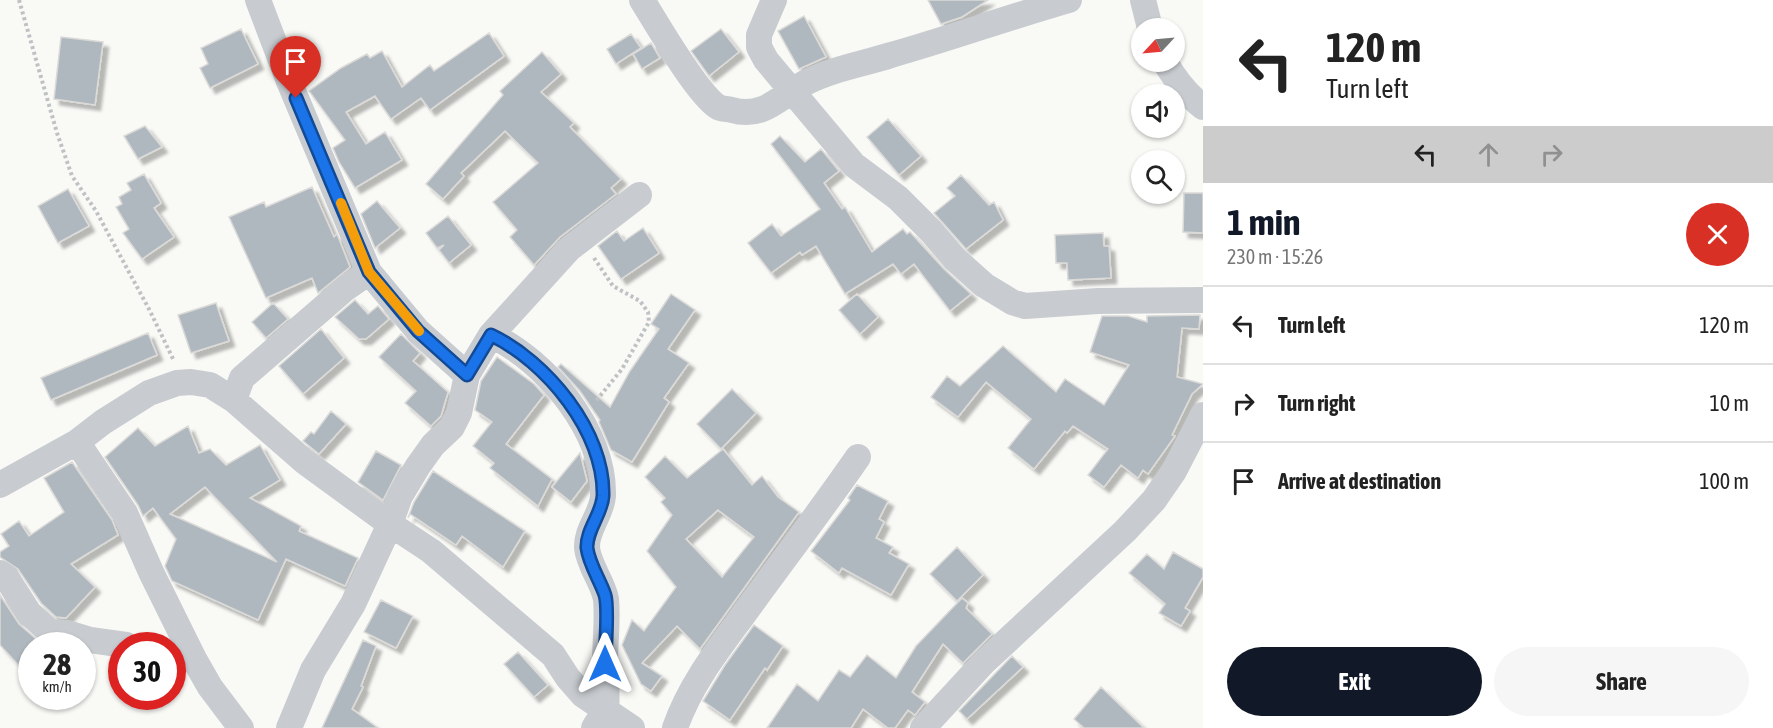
<!DOCTYPE html>
<meta charset="utf-8">
<style>
body{margin:0;font-family:"Asap Condensed",sans-serif;background:#f6f6f6;color:#222;height:100vh;display:flex;flex-direction:column;font-size:22px;white-space:nowrap}
*{box-sizing:border-box;margin:0}
p{font-size:20px;color:#767676}
.icon{flex:none;width:33px;height:33px;fill:none;stroke:currentColor;stroke-width:2;stroke-linecap:round;stroke-linejoin:round}
.map{position:relative;flex:1;overflow:hidden}
.side{display:flex;flex-direction:column;background:#fff;width:570px}
.side>*{flex:none}
.banner{background:#fff;color:#222;overflow:hidden}
.needle{width:39px;rotate:244deg}
.fabs{position:absolute;left:1131px;top:18px;display:grid;gap:12px}
.fabs a{display:grid;place-items:center;width:54px;height:54px;border-radius:50%;background:#fff;box-shadow:0 2px 4px #0004;font-size:30px}
.speed{position:absolute;left:18px;top:632px;display:flex;gap:12px;font-size:30px;font-weight:700;text-align:center}
.speed>*{display:grid;place-content:center;width:78px;height:78px;border-radius:50%;background:#fff;box-shadow:0 2px 4px #0004;line-height:1}
.speed small{font-size:15px;font-weight:400}
.speed .limit{border:9px solid #d22;background:#fff;color:#111}
.pin{position:absolute;display:grid;place-items:center;width:51px;height:51px;color:#fff;margin:-62px -26px;border-radius:50% 50% 50% 0;rotate:-45deg;box-shadow:0 0 6px #0007}
.pin .icon{rotate:45deg}
.me{position:absolute;width:66px;margin:-33px;rotate:0deg;stroke-linejoin:round;filter:drop-shadow(0 0 4px #0008)}
.turn{display:flex;align-items:center;gap:21px;height:126px;padding:0 24px;font-size:27px}
.turn .icon{width:78px;height:78px;stroke-width:2.5}
.turn b{display:block;font-size:42px;line-height:51px}
.lanes{display:flex;align-items:center;height:57px;padding:0 24px;background:#0003;justify-content:center;gap:30px;direction:ltr}
.lanes .off{opacity:.35}
.round{display:grid;place-items:center;flex:none;width:63px;height:63px;border-radius:32px;background:#f6f6f6}
.summary{display:flex;align-items:center;justify-content:space-between;height:102px;padding:0 24px}
h1{font-size:36px;font-weight:700;line-height:45px;color:#111827}
.action{display:flex;gap:12px;margin-top:auto;padding:12px 24px}
.action a{flex:1;height:69px;border-radius:36px;background:#111827;color:#fff;font-size:24px;font-weight:700;line-height:69px;text-align:center}
.action a+a{background:#f6f6f6;color:#222}
ul{padding:0;list-style:none}
li{display:flex;align-items:center;gap:18px;height:78px;padding:0 24px;border-top:2px solid #e0e0e0}
li div{flex:1}
li b{display:block;font-size:22px}
li em{font-style:normal}
main{display:flex;flex:1;min-height:0}
.map>svg:first-child{display:block}
</style>
<main>
<div class="map">
<svg width="1203" height="728" viewBox="0 0 1203 728">
<defs>
<filter id="shadow"><feDropShadow dx="5.5" dy="5.5" stdDeviation="1.5" flood-color="#0004"/></filter>
</defs>
<rect width="100%" height="100%" fill="#f9f9f6"/>
<path fill="#afb8be" stroke="#dbdad8" stroke-width="1.5" fill-rule="evenodd" filter="url(#shadow)" d="M928,0H988L962,17L941,24Z
M804,16L826,57L799,69L778,31Z
M241,29L258,64L210,88L200,68L208,64L201,48Z
M721,29L739,52L709,76L691,51Z
M489,33L504,56L430,110L421,98L391,119L375,96L346,112L366,144L385,132L402,160L355,188L339,162L333,148L345,140L309,91L341,68L367,54L370,58L382,51L402,87L430,65L434,71Z
M631,34L641,48L616,64L607,49Z
M61,37L103,42L95,105L54,99Z
M651,43L660,58L642,69L633,54Z
M542,52L561,74L541,92L574,123L570,127L621,179L611,188L616,194L560,237L534,265L510,237L517,230L493,202L538,163L505,131L461,173L464,176L443,199L426,184L503,95L500,91Z
M888,119L921,156L899,175L867,137Z
M145,126L162,147L138,159L124,136Z
M780,136L805,162L821,149L839,171L824,183L842,209L845,207L872,252L903,229L907,234L910,232L944,269L971,294L950,311L914,264L901,274L893,264L845,294L816,246L802,255L800,252L771,273L748,243L772,224L781,236L820,209L771,144Z
M144,174L161,203L154,208L174,237L142,259L123,233L129,229L116,207L122,204L119,197L131,190L127,183Z
M961,175L989,205L994,202L1003,220L966,249L934,213L955,196L947,188Z
M312,187L334,237L337,234L350,267L318,293L312,278L266,298L229,217L264,202L266,207Z
M68,189L89,226L58,243L38,206Z
M1184,193H1203V233L1183,232Z
M377,201L400,228L375,248L361,214Z
M448,216L471,245L449,263L439,250L444,245L437,248L426,233Z
M643,228L659,253L621,279L598,246L617,231L624,241Z
M1103,233L1104,246H1109L1111,278L1068,280L1067,263H1056L1055,235Z
M671,294L695,310L668,349L689,363L664,398L669,402L632,462L611,450L599,422L600,420L580,391L558,367L561,364L610,407L630,371L659,329L651,324Z
M857,294L878,317L860,334L839,310Z
M355,300L368,314L378,306L389,319L366,339H359L335,317Z
M216,303L229,341L191,353L178,315Z
M273,303L288,319L266,338L252,322Z
M1200,315L1199,329L1182,328L1177,377L1203,384L1192,394L1172,435L1175,436L1148,474L1143,470L1138,478L1121,465L1104,487L1088,475L1108,449L1073,426L1067,433L1065,431L1034,469L1008,448L1031,419L986,382L958,417L931,397L947,376L960,386L1003,346L1056,392L1065,379L1104,405L1129,365L1090,352L1102,316H1128L1147,322V316Z
M321,329L344,358L303,394L279,366Z
M148,333L157,355L51,400L41,378Z
M401,334L420,353L413,361L448,392L441,416L431,426L405,403L416,391L379,357Z
M497,357L534,384L544,395L506,444L552,479L538,506L490,468L494,463L473,446L492,422L475,410L481,381Z
M732,389L756,413L721,449L697,424Z
M331,411L346,424L319,454L303,441L311,432L314,434Z
M188,426L199,453L210,449L226,465L260,445L280,480L250,498L301,526L299,531L358,558L345,586L286,559L258,620L172,581L165,566L176,539L153,508L143,516L138,505L105,457L138,428L155,446ZM205,487L277,562L170,514Z
M723,449L752,485L762,476L778,497L799,512L700,649L677,626L642,663L662,676L651,691L641,684L622,645L632,620L644,631L676,587L647,551L672,515L661,502L665,498L645,477L665,456L687,478ZM718,510L754,537L722,577L686,539Z
M376,451L401,465L383,500L358,482Z
M580,453L587,481L571,502L552,487Z
M72,462L112,520L118,535L71,564L95,587L66,618L56,617L41,603L18,569L0,557V552L9,546L1,534L19,521L29,536L64,512L44,478Z
M433,471L525,531L503,567L462,536L456,545L410,514L408,518L414,502Z
M857,485L888,501L879,519L884,522L876,538L893,547L889,553L909,564L891,595L842,568L839,573L811,551L850,500L848,498Z
M957,547L983,575L957,601L930,574Z
M1173,552L1203,569V577L1185,608L1190,611L1181,626L1159,613L1165,604L1129,573L1147,554L1164,569Z
M0,595L19,624L42,644L32,645V661L22,669L0,645Z
M962,598L968,603L966,608L992,634L963,663L943,644L912,692L925,702L915,715L908,710L895,728H888L863,709L851,728H767L797,684L818,701L839,670L850,677L867,655L896,678L916,646Z
M381,600L413,616L396,648L364,632Z
M754,625L783,646L767,670L765,668L730,720L703,701L725,665Z
M363,640L376,646L361,686L363,687L352,709L378,728H322Z
M518,652L548,685L534,697L504,664Z
M1012,656L1023,667L967,719L959,711Z
M1101,687L1144,728H1084L1074,719Z"/>
<g fill="none" stroke-linecap="round" stroke-linejoin="round">
<path stroke="#bfc2c4" stroke-width="4" stroke-dasharray="3 3" stroke-linecap="butt" d="M19,0L57,133L72,176L96,211L150,311L174,361
M594,258L613,286L640,301L648,312L649,322L622,369L596,401"/>
<path stroke="#c8ccd0" stroke-width="26" d="M258,0L288,79L369,272L418,331L467,375
M642,0C657,24 697,94 718,107C722,109 728,109 732,110C764,119 779,97 805,83C832,69 863,64 891,55C951,38 1009,17 1069,0
M774,0L759,35V47L766,60L854,165L898,198L931,231L955,259L984,285L1012,302L1025,306L1098,301L1203,300
M1143,0L1150,28
M1165,62C1175,79 1187,95 1203,107
M491,335C546,361 605,431 603,496C602,514 586,529 587,548C589,566 603,582 606,599C608,620 605,642 605,663C605,677 608,695 606,709C604,715 597,722 594,728
M234,400L242,378L346,288L369,272
M77,442L125,513L151,572L194,659L210,687L241,728
M0,485L77,442L103,422L149,393L177,383L191,382L210,385L234,400L305,462L390,524L431,551L553,655L568,678L583,695L632,728
M0,573L6,577L29,613L50,632L67,633L90,640L126,645
M289,728L313,670L353,604L390,524L400,496L418,466L433,445L452,427L459,413L467,375L491,335L569,249L639,195
M675,728C689,687 716,652 741,618C780,564 820,512 858,457
M923,728L984,662L1125,531L1154,500L1174,471L1203,415"/>
</g>
<g fill="none" stroke-linecap="round" stroke-linejoin="round">
<g stroke="#114b97" stroke-width="15">
<path id="route" d="M296,98L369,272L418,331L467,375L491,335C546,361 605,432 603,496C602,514 586,530 587,548C589,564 600,580 605,595C609,608 605,648 605,664"/>
</g>
<use href="#route" stroke="#1a73e8" stroke-width="10"/>
<path stroke="#f59e0b" stroke-width="10" d="M341,203L369,272L419,331"/>
</g>
</svg>
<div class="fabs">
<a><svg class="needle" viewBox="-14 -14 28 28"><path d="M0-13l5 13h-10z" fill="#e53935"/><path d="M0 13l5-13h-10z" fill="#767676"/></svg></a>
<a><svg class="icon" aria-label="sound" viewBox="0 0 24 24"><path d="M4 9h4l5-4v14l-5-4H4zM17 9q2 3 0 6"/></svg></a>
<a><svg class="icon" aria-label="search" viewBox="0 0 24 24"><circle cx="10" cy="10" r="6"/><path d="M15 15l6 6"/></svg></a>
</div>
<div class="speed"><div>28<small>km/h</small></div><div class="limit">30</div></div>
<div class="pin" style="left:296px;top:98px;background:#d93025"><svg class="icon" aria-label="arrive" viewBox="0 0 24 24"><path d="M6 21V4h12l-3 4 3 4H6"/></svg></div>
<svg class="me" style="left:605px;top:664px" viewBox="-20 -20 40 40"><path d="M0-17L14 15 0 8-14 15z" fill="#1a73e8" stroke="#fff" stroke-width="4"/></svg>
</div>
<section class="side">
<div class="banner">
<div class="turn"><svg class="icon" aria-label="left" viewBox="0 0 24 24"><path d="M17 20v-9H6M10 6l-5 5 5 5"/></svg><div><b>120 m</b>Turn left</div></div>
<div class="lanes"><svg class="icon" aria-label="left" viewBox="0 0 24 24"><path d="M17 20v-9H6M10 6l-5 5 5 5"/></svg><svg class="icon off" aria-label="ahead" viewBox="0 0 24 24"><path d="M12 20V5M6 11l6-6 6 6"/></svg><svg class="icon off" aria-label="right" viewBox="0 0 24 24"><path d="M7 20v-9h11M14 6l5 5-5 5"/></svg></div>
</div>
<div class="summary"><div><h1>1 min</h1><p>230 m · 15:26</p></div><a class="round" style="background:#d93025;color:#fff"><svg class="icon" aria-label="close" viewBox="0 0 24 24"><path d="M6 6l12 12M18 6L6 18"/></svg></a></div>
<ul>
<li><svg class="icon" aria-label="left" viewBox="0 0 24 24"><path d="M17 20v-9H6M10 6l-5 5 5 5"/></svg><div><b>Turn left</b></div><em>120 m</em></li>
<li><svg class="icon" aria-label="right" viewBox="0 0 24 24"><path d="M7 20v-9h11M14 6l5 5-5 5"/></svg><div><b>Turn right</b></div><em>10 m</em></li>
<li><svg class="icon" aria-label="arrive" viewBox="0 0 24 24"><path d="M6 21V4h12l-3 4 3 4H6"/></svg><div><b>Arrive at destination</b></div><em>100 m</em></li>
</ul>
<div class="action"><a>Exit</a><a>Share</a></div>
</section>
</main>
